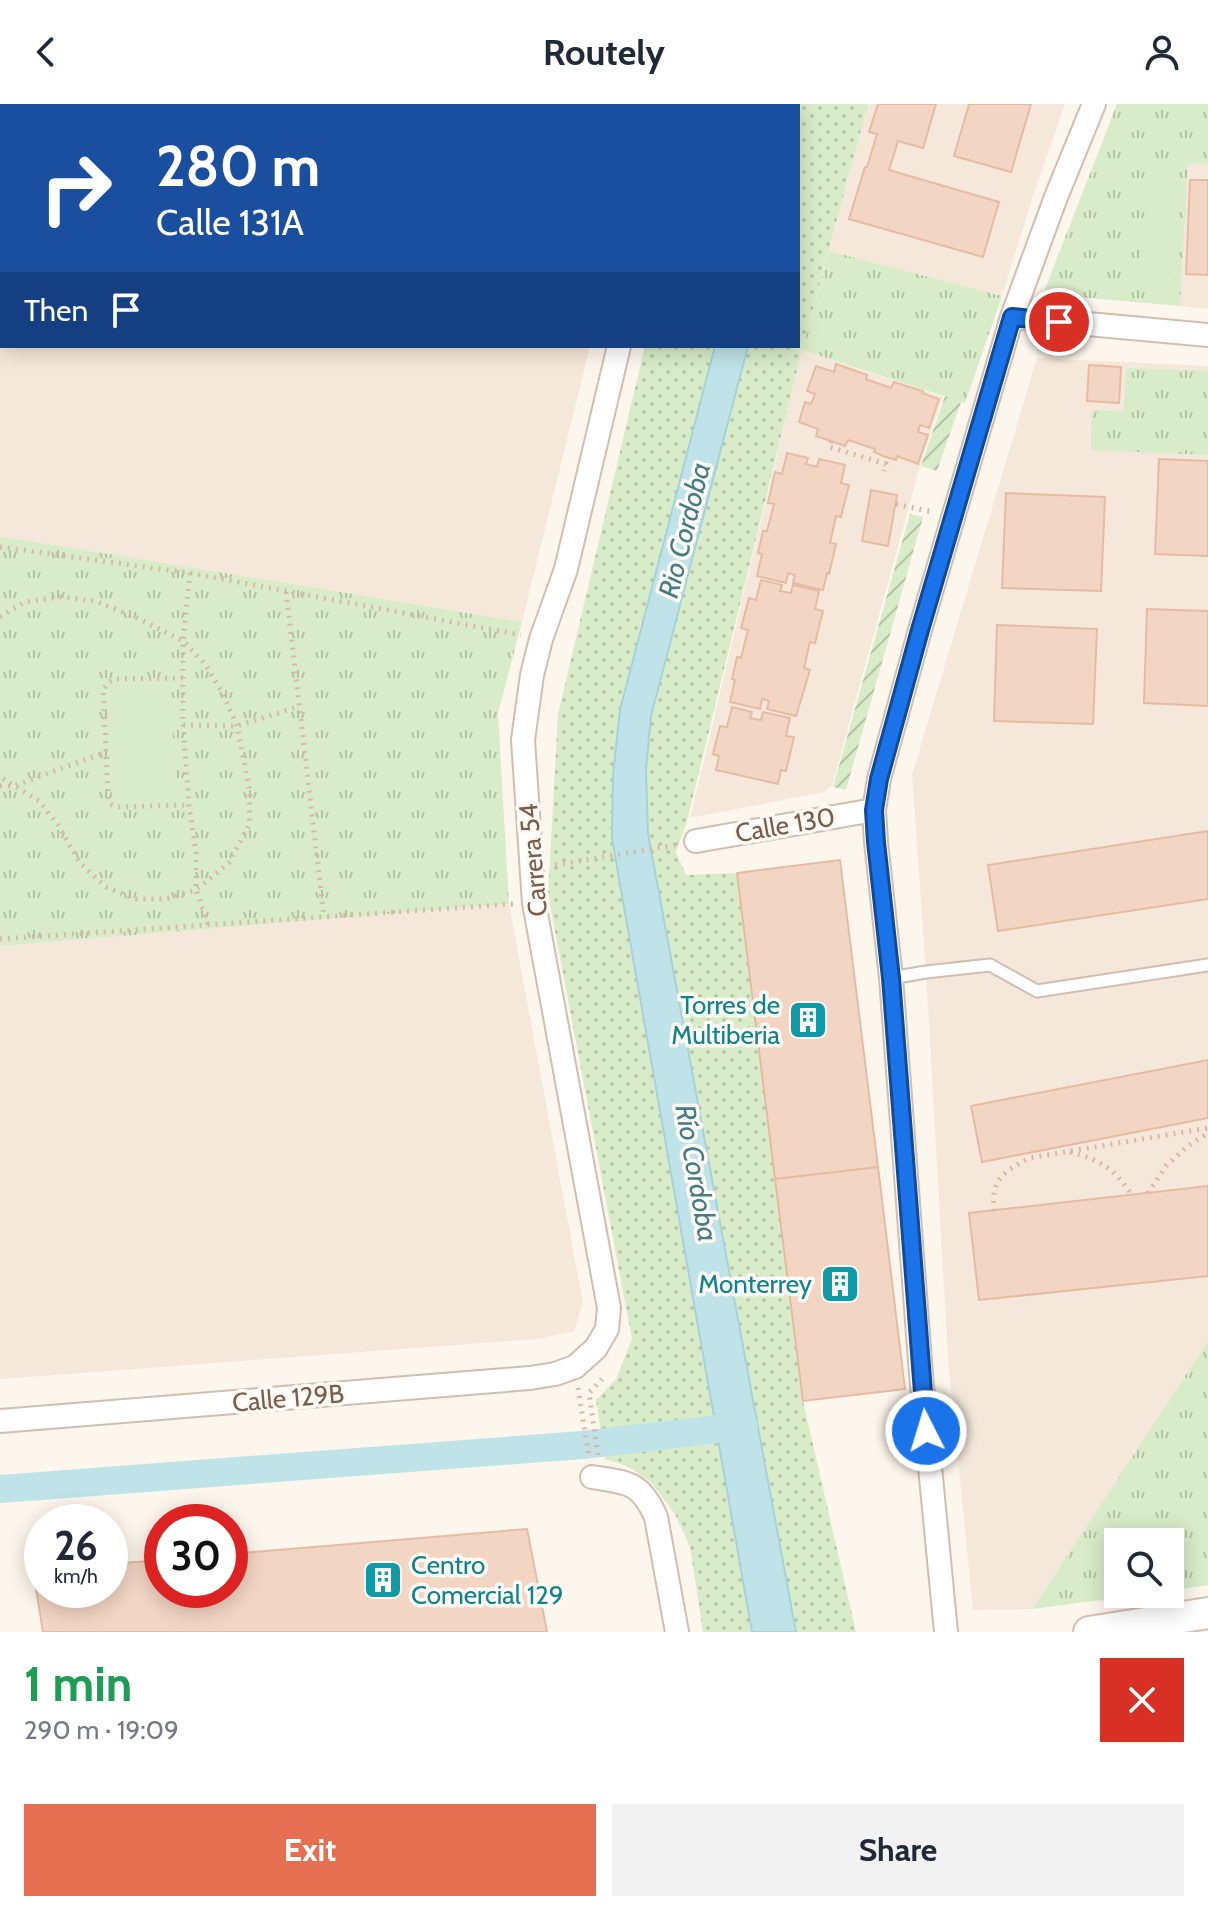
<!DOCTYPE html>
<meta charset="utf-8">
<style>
body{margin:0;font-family:Cabin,sans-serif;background:#f2f2f3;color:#1f2937;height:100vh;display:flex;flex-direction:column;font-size:30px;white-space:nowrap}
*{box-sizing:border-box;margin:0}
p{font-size:26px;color:#747a83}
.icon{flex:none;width:44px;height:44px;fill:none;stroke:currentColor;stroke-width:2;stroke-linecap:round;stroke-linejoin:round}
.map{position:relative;height:1528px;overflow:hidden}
.sheet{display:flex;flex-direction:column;background:#fff;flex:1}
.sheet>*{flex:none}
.banner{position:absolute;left:0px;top:0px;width:800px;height:244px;box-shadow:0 4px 20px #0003;background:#1a4fa0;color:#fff;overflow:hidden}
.controls{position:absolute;left:1104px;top:1424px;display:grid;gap:16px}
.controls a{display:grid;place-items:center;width:80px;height:80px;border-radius:0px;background:#fff;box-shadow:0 4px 20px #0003;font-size:40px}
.speed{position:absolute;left:24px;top:1400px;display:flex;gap:16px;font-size:40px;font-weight:700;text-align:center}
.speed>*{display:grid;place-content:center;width:104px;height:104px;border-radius:50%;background:#fff;box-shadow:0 4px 20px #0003;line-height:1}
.speed small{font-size:20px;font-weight:400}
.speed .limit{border:12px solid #d22;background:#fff;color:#111}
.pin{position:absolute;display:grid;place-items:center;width:68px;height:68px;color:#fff;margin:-34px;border:4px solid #fff;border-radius:50%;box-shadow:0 2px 8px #0007}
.me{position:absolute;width:88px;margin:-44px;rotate:355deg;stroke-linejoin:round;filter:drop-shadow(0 0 6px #0008)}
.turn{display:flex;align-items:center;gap:28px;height:168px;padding:0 24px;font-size:36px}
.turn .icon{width:104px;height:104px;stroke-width:2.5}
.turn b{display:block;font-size:56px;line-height:68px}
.then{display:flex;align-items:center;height:76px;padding:0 24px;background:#0003;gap:16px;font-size:30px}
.round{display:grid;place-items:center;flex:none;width:84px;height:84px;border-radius:0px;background:#f2f2f3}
.overview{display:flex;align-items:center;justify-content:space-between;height:136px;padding:0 24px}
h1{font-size:48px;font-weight:700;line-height:60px;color:#1e9e55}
.button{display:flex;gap:16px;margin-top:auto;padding:16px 24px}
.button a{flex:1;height:92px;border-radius:0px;background:#e76f51;color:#fff;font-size:32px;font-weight:700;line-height:92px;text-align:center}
.button a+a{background:#f2f2f3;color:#1f2937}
header{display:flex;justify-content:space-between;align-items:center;height:104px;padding:0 24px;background:#fff;font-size:36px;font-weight:700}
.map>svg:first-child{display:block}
</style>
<header><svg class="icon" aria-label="back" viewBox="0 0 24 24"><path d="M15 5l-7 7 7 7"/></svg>Routely<svg class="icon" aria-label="person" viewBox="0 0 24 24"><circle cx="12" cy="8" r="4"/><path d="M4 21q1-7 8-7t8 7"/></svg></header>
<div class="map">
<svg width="1208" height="1528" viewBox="0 0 1208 1528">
<defs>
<pattern id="grass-dots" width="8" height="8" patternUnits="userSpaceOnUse" patternTransform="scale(2)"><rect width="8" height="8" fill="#d8ecc9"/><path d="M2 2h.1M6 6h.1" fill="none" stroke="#b4c2a5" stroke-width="1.8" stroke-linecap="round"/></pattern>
<pattern id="park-tufts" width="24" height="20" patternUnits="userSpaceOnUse" patternTransform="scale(2)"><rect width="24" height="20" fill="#d8ecc9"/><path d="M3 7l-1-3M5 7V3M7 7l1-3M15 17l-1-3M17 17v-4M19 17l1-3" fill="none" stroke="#b4c2a5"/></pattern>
<pattern id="garden-furrows" width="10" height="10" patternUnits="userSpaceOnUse" patternTransform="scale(2)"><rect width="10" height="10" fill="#d8ecc9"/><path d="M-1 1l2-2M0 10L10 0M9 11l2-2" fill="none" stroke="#b4c2a5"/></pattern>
</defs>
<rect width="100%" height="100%" fill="#fdf6ec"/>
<path fill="#f5e8da" d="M868,0H1065L1033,92L1002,192L829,147Z
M0,10H2V242H590L522,518L0,432Z
M1188,59L1208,60V205L1180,202Z
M802,246L943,293L920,362L832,682L824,688L690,714Z
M1037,254L1208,262V1237L1032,1505L973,1506L948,1255L926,868L912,671Z
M509,800L583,1199L574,1227L538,1235L0,1275V842Z"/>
<path fill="url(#grass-dots)" d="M702,0H868L802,246L687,717L676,748L686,771L737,769L803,1297L856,1528H703L690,1443L675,1410L651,1378L629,1363L605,1355L596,1296L616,1275L632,1235L548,790L558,610L645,242H798V2H702Z"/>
<path fill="url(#park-tufts)" d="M1117,0H1208V60L1188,59L1180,202L1043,190Z
M829,147L1002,192L965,299L802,246Z
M1126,264L1208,267V351L1091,346L1092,306L1124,307Z
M0,432L522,518L498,609L509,800L0,842Z
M1208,1237V1481L1170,1487V1438H1118V1490H1149L1032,1505Z"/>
<path fill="url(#garden-furrows)" d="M945,292L961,298L937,367L921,362Z
M910,410L923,413L846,686L833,683Z"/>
<path fill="#d8ecc9" d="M1149,74L1180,78L1167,181L1136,178Z
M169,573L177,696L113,699L105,577Z"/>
<path fill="#bfe3e8" stroke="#a5d3da" stroke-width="2" d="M715,242H748L651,612L646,666L648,730L796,1528H752L612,735L613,671L620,606Z"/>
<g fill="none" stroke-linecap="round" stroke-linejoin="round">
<path stroke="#bfe3e8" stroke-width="28" d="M0,1385L582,1341L744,1322"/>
</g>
<path fill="#f3d5c3" stroke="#e6bba3" stroke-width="2" d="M878,0H936L923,44L898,37L889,66L999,98L983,153L849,115L865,63H867L877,30L869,28Z
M969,0H1031L1011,68L954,52Z
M1190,76H1208V171L1186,170Z
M836,260L867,271L866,275L891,284L894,278L923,287L922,289L939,295L929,324L920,321L918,328L928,331L918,360L897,352L896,356L883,352L874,348L875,345L848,336L845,342L831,337L816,332L818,325L799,318L805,298L811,300L815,290L807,287L816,262L834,268Z
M1089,261L1121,263L1119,299L1087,297Z
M787,349L808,354L806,360L817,363L819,355L845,361L841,379L849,381L841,413L836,412L830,439L836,440L829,470L827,469L823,486L793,479L795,471L788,469L786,479L757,472L762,450L758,449L763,427H767L774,400L768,399L775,368L782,370Z
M1159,355L1208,357V452L1155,450Z
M871,386L897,391L888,442L862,437Z
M1006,389L1105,393L1101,487L1002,484Z
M761,476L782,481L780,487L791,489L793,481L819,487L815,505L823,507L815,539L810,538L804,564L810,566L796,612L767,605L769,597L762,595L760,605L730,598L735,576L732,575L737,553L741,554L748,526L741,524L749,494L756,496Z
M1147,505L1208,507V602L1144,599Z
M997,521L1097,525L1093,620L994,617Z
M732,603L752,608L750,614L761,616L763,608L790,614L786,632L794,633L786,667L781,666L778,680L716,666L719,652L713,650L720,622L727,623Z
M1208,727V795L998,827L988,761Z
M840,756L878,1063L775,1075L737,769Z
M1208,956V1014L982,1058L971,1002Z
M878,1063L905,1285L803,1297L775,1075Z
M1208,1082V1172L979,1196L969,1109Z
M527,1425L547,1528H43L33,1466H42V1486H110V1460L162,1456V1486H230V1450Z"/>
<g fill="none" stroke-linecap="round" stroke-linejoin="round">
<g stroke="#d1beb0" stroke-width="15">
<path id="service" d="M891,874L926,868L990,861L1037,887L1208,861"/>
</g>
<g stroke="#d1beb0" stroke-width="26">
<path id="minor" d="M231,0L246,2
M675,2V0
M1012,213L1208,231
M696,737L874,706
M0,1317L530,1274L555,1270L575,1263L596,1244L607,1225L609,1204L534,799L523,636L532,571L541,535L566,465L619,242
M592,1373C628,1379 640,1377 656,1413L677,1528
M946,1528L921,1270L891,874L876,738L874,706L879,675L920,526L1012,213L1056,93L1094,0"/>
</g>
<g stroke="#d6c0b0" stroke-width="34">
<path id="secondary" d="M1089,1528L1208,1509"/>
</g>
<path stroke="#d9b8a5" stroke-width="5" stroke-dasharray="2 6" stroke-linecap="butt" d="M831,337L829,343L886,360L884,367
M896,400L933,408
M0,443L190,469L521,531
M190,469L183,537V621L189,701L196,748V786L208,821
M286,488L324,813
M0,513L25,498L60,493L95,497L133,512L183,537L205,560L223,590L237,622L250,689L249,721L229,759L196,786L166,795H136L106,783L80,759L58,721L39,697L0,673
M183,574L116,575L109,578L103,585L108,692L110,700L117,703L189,701
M183,621L237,622L300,602
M0,682H14L106,648
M555,761L675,741
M0,835L513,800
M1070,1048C1103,1057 1112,1063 1132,1091
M1148,1089L1166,1062L1188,1042L1208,1029
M994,1107C991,1074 1003,1069 1029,1054L1208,1024
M578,1284L589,1353
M598,1351L589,1289L602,1275"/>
<use href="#service" stroke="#fff" stroke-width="11"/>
<use href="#minor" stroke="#fff" stroke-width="22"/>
<use href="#secondary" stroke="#fff" stroke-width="30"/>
</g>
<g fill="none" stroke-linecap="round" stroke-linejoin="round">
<g stroke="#114b97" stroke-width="20">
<path id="route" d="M926,1327L891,874L876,738L874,706L879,675L920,526L1012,213L1059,218"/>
</g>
<use href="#route" stroke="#1a73e8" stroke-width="14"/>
</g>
<defs>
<g id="building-square" transform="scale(2)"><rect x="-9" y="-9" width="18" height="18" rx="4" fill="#0f9aa8" stroke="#fffaf3"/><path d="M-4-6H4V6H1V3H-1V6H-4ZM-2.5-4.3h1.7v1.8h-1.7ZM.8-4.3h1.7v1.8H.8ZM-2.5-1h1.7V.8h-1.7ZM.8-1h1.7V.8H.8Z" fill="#fff"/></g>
</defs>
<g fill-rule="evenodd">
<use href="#building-square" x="808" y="916"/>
<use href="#building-square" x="840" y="1180"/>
<use href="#building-square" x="383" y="1476"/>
</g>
<g text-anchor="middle" stroke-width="7" stroke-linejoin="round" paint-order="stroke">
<g font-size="26" fill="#7a5c4d" stroke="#fffaf3">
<text transform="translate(785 721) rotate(-10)" y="9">Calle 130</text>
<text transform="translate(533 756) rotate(-95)" y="9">Carrera 54</text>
<text transform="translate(288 1294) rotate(-5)" y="9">Calle 129B</text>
</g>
<g font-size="26" fill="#0d838f" stroke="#fffaf3" text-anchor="end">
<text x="780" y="910">Torres de<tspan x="780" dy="30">Multiberia</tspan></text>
<text x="812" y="1189">Monterrey</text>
<text x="411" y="1470" text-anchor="start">Centro<tspan x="411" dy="30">Comercial 129</tspan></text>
</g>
<g font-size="28" font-style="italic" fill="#437c86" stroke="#fffaf3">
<text transform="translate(684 426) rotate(-76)" y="10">Rio Cordoba</text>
<text transform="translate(697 1069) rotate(80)" y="10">Río Cordoba</text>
</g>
</g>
</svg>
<div class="controls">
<a><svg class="icon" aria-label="search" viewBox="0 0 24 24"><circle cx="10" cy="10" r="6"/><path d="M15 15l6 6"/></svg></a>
</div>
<div class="speed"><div>26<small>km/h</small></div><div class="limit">30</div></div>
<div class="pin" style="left:1059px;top:218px;background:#d93025"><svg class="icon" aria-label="arrive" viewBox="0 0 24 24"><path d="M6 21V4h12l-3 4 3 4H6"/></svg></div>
<svg class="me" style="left:926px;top:1327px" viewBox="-20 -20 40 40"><circle r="17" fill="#1a73e8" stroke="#fff" stroke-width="3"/><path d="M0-11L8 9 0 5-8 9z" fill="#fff"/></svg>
<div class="banner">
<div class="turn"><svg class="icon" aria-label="right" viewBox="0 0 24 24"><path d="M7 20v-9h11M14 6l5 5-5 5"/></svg><div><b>280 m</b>Calle 131A</div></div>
<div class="then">Then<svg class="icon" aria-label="arrive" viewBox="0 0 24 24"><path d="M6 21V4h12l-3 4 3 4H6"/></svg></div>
</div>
</div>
<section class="sheet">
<div class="overview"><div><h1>1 min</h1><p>290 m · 19:09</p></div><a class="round" style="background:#d93025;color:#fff"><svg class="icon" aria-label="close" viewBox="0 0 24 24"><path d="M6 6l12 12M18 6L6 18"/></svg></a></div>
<div class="button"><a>Exit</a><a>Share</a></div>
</section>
